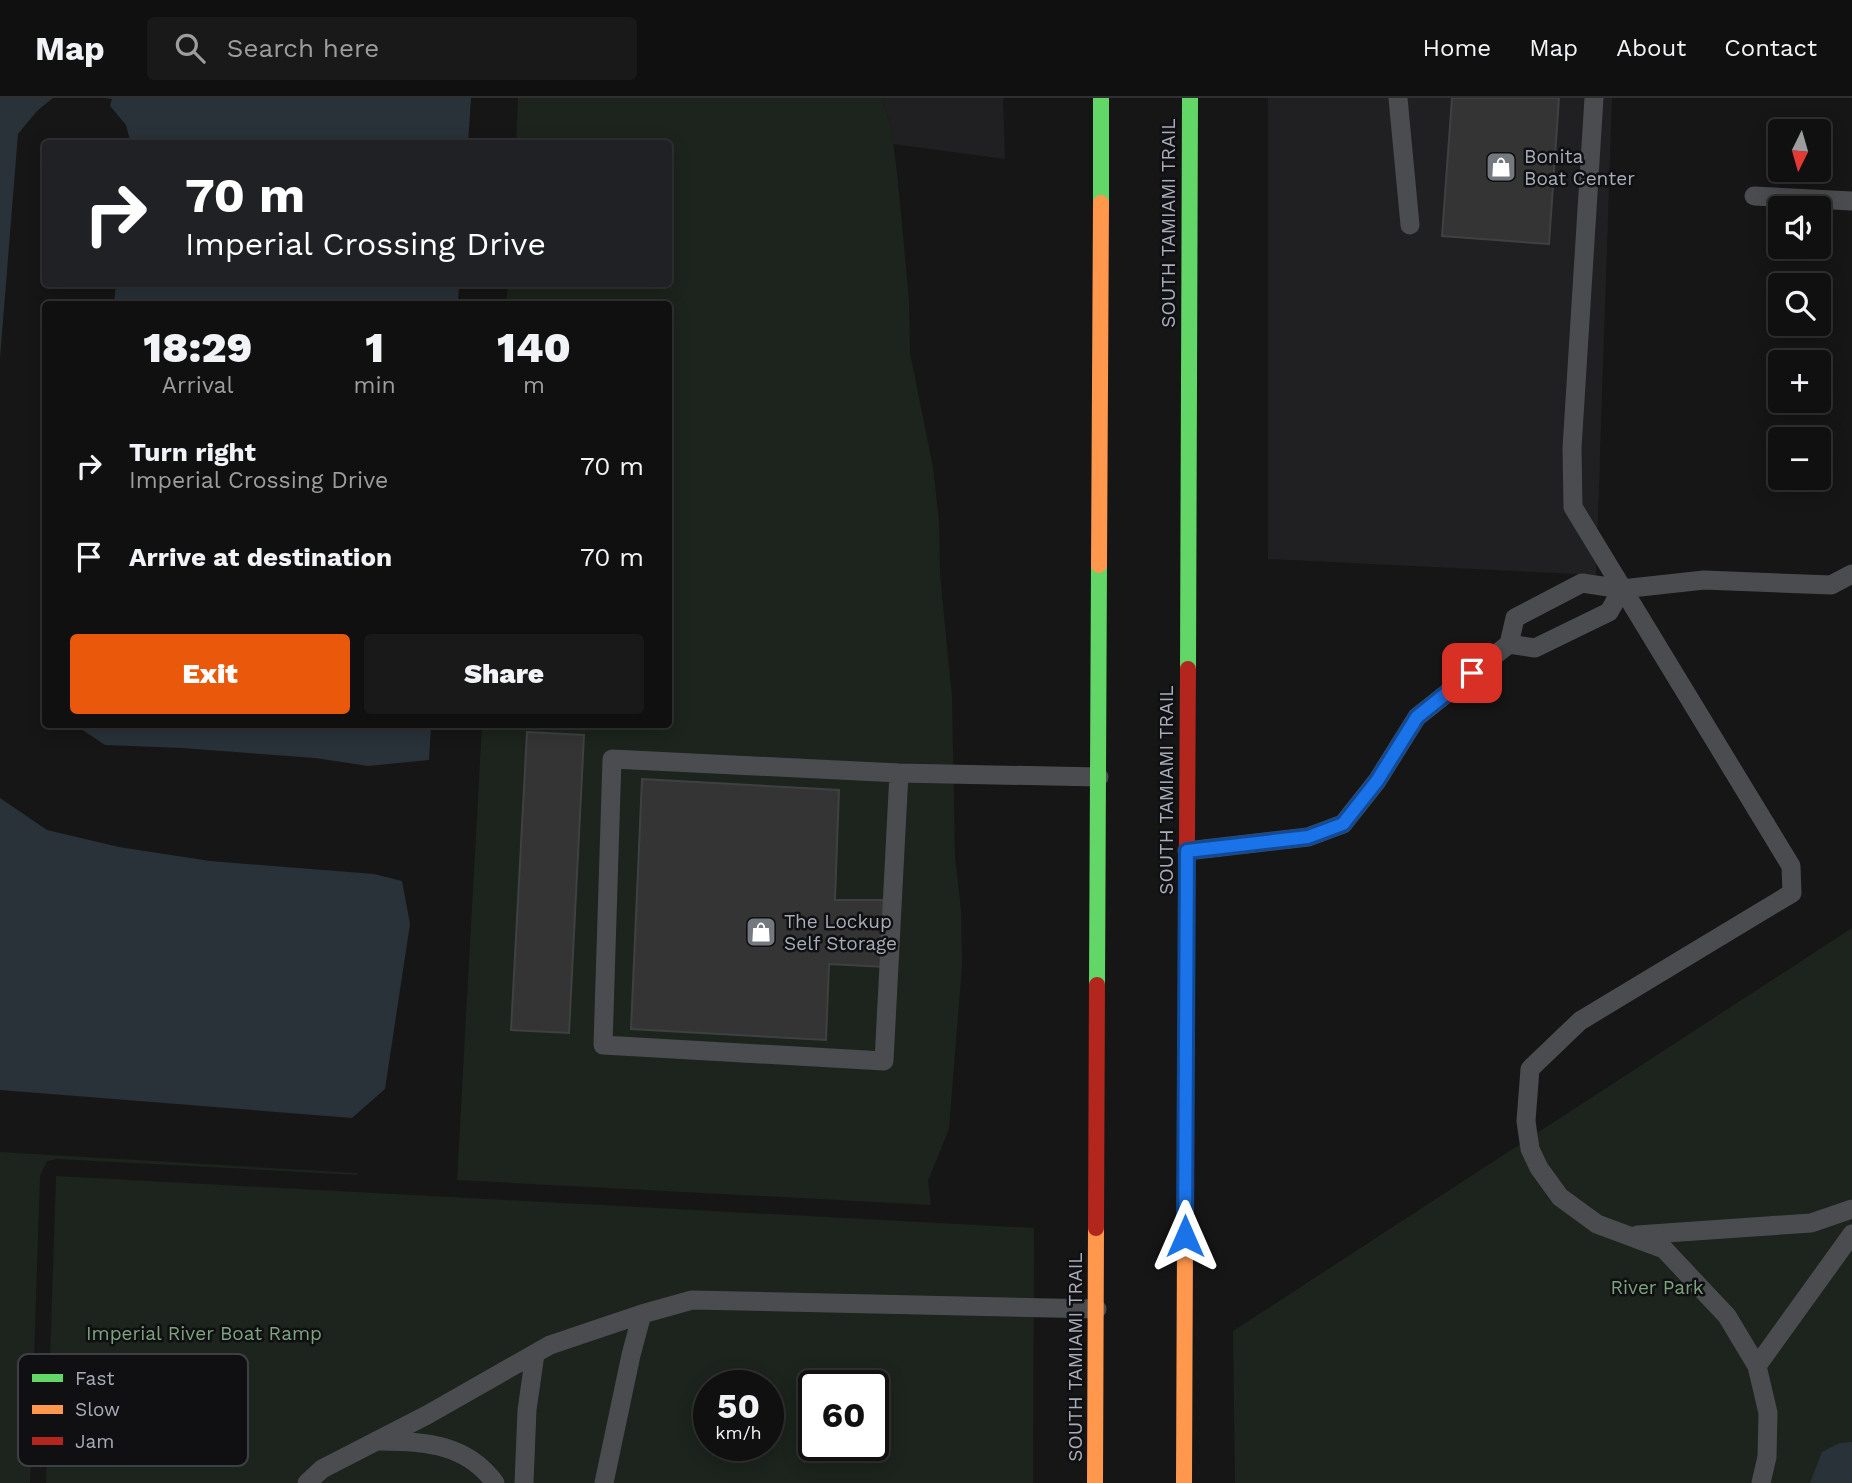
<!DOCTYPE html>
<meta charset="utf-8">
<style>
body{margin:0;font-family:"Work Sans",sans-serif;background:#191919;color:#f1f3f6;height:100vh;display:flex;flex-direction:column;font-size:26px;white-space:nowrap}
*{box-sizing:border-box;margin:0}
p{font-size:23px;color:#9c9d9f}
.icon{flex:none;width:38px;height:38px;fill:none;stroke:currentColor;stroke-width:2;stroke-linecap:round;stroke-linejoin:round}
.map{position:relative;flex:1;overflow:hidden}
.panel{position:absolute;left:42px;top:203px;width:630px;height:427px;display:flex;flex-direction:column;background:#101010;border-radius:7px;box-shadow:0 4px 18px #0003,0 0 0 2px #303030}
.panel>*{flex:none}
.hud{position:absolute;left:42px;top:42px;width:630px;height:147px;border-radius:7px;box-shadow:0 4px 18px #0003,0 0 0 2px #303030;background:#202124;color:#fff;overflow:hidden}
.needle{width:46px;rotate:185deg}
.buttons{position:absolute;left:1768px;top:21px;display:grid;gap:14px}
.buttons a{display:grid;place-items:center;width:63px;height:63px;border-radius:7px;background:#101010;box-shadow:0 4px 18px #0003,0 0 0 2px #303030;font-size:35px}
.speed{position:absolute;left:693px;top:1272px;display:flex;gap:14px;font-size:35px;font-weight:700;text-align:center}
.speed>*{display:grid;place-content:center;width:91px;height:91px;border-radius:50%;background:#101010;box-shadow:0 4px 18px #0003,0 0 0 2px #303030;line-height:1}
.speed small{font-size:18px;font-weight:400}
.speed .limit{border:4px solid #111;border-radius:10px;background:#fff;color:#111}
.pin{position:absolute;display:grid;place-items:center;width:60px;height:60px;color:#fff;margin:-30px;border-radius:14px;box-shadow:0 4px 10px #0006}
.me{position:absolute;width:77px;margin:-38px;rotate:0deg;stroke-linejoin:round;filter:drop-shadow(0 0 5px #0008)}
.turn{display:flex;align-items:center;gap:24px;height:147px;padding:0 28px;font-size:32px}
.turn .icon{width:91px;height:91px;stroke-width:2.5}
.turn b{display:block;font-size:49px;line-height:60px}
.eta{display:flex;justify-content:space-evenly;align-items:center;height:119px;text-align:center}
.eta b{font-size:42px;font-weight:800;line-height:49px}
.primary-button{display:flex;gap:14px;margin-top:auto;padding:14px 28px}
.primary-button a{flex:1;height:80px;border-radius:7px;background:#ea580c;color:#fff;font-size:28px;font-weight:800;line-height:80px;text-align:center}
.primary-button a+a{background:#191919;color:#f1f3f6}
ul{padding:0;list-style:none}
li{display:flex;align-items:center;gap:21px;height:91px;padding:0 28px}
li div{flex:1}
li b{display:block;font-size:26px}
li em{font-style:normal}
header{display:flex;align-items:center;gap:42px;box-sizing:border-box;height:98px;padding:0 35px;background:#101010;border-bottom:2px solid #303030}
header strong{font-size:33px}
nav{display:flex;gap:38px;margin-inline-start:auto;font-size:24px}
.search{width:490px;height:63px;background:#191919;display:flex;align-items:center;gap:18px;box-sizing:border-box;padding:0 24px;border-radius:7px;color:#9c9d9f;font-size:26px}
.map>svg:first-child{display:block}
</style>
<header>
<strong>Map</strong>
<div class="search"><svg class="icon" aria-label="search" viewBox="0 0 24 24"><circle cx="10" cy="10" r="6"/><path d="M15 15l6 6"/></svg>Search here</div>
<nav><a>Home</a><a>Map</a><a>About</a><a>Contact</a></nav>
</header>
<div class="map">
<svg width="1852" height="1385" viewBox="0 0 1852 1385">
<rect width="100%" height="100%" fill="#161616"/>
<path fill="#202022" d="M881,0H1003L1005,61L893,46L891,29Z
M1268,0H1612L1596,477L1268,461Z"/>
<path fill="#1c241d" fill-rule="evenodd" d="M518,0H881L891,29L898,83L909,202L910,255L933,369L939,423L940,476L952,599L955,759L961,813L962,867L949,1031L928,1083L931,1107L457,1082L482,627L668,626V206H506L508,186H668V46L516,45Z
M1852,830V1385H1235L1233,1233Z
M0,1054L357,1075L358,1077L57,1061L47,1063L40,1078L30,1385H0Z
M56,1078L1034,1130L1033,1385H46ZM709,1288H768V1348H709ZM814,1288H873V1348H814Z"/>
<path fill="#293239" d="M0,0H53L37,13L18,36L0,260Z
M105,0H471L468,45L131,46L126,27L110,8L112,1Z
M116,186H459L458,206H114Z
M75,627L431,626V627L429,662L368,668L315,660L181,650L105,647Z
M0,700L47,732L119,749L210,763L374,776L402,783L410,826L385,991L352,1020L0,992Z
M1852,1344V1385H1810L1822,1354L1840,1345Z"/>
<path fill="#343435" stroke="#3f4042" stroke-width="2" d="M1452,0H1559L1549,146L1442,138Z
M527,634L584,637L569,935L511,932Z
M642,681L839,692L835,802H890L885,869L829,866L826,942L631,931Z"/>
<g fill="none" stroke-linecap="round" stroke-linejoin="round">
<path stroke="#4a4c4f" stroke-width="19" d="M1398,0L1410,127
M1594,0L1572,350L1573,409L1791,768L1792,795L1580,923L1530,971L1526,1023L1530,1051L1539,1070L1560,1099L1597,1126L1664,1151L1727,1218L1757,1268L1768,1315L1767,1359L1761,1385
M1754,98L1852,103
M1509,546L1535,550L1609,514L1622,491
M899,675L884,963L603,947L612,661L899,675L1099,679
M1187,753L1308,739L1343,726L1377,683L1417,619L1509,546L1515,520L1582,485L1622,491L1704,482L1831,487L1852,476
M1637,1137L1811,1125L1852,1111
M1757,1268L1852,1136
M380,1343C424,1343 467,1346 495,1385
M307,1385L322,1371L427,1317L550,1247L642,1216L692,1202L1097,1211
M524,1385L527,1312L535,1256
M604,1385L631,1257L642,1216"/>
<path stroke="#63d668" stroke-width="16" d="M1101,105V0
M1188,571L1190,0
M1097,887L1099,467"/>
<path stroke="#ff974d" stroke-width="16" d="M1099,467L1101,105
M1095,1385L1096,1130
M1184,1385L1186,902"/>
<path stroke="#b3261e" stroke-width="16" d="M1186,902L1188,571
M1096,1130L1097,887"/>
</g>
<g fill="none" stroke-linecap="round" stroke-linejoin="round">
<g stroke="#114b97" stroke-width="18">
<path id="route" d="M1185,1138L1187,753L1308,739L1343,726L1377,683L1417,619L1472,575"/>
</g>
<use href="#route" stroke="#1a73e8" stroke-width="12"/>
</g>
<defs>
<g id="shop-square" transform="scale(1.575)"><rect x="-9" y="-9" width="18" height="18" rx="4" fill="#74787f" stroke="#101012"/><path d="M-5-2.5h2.3a2.7 3.5 0 0 1 5.4 0H5L5.5 6h-11ZM-1.5-2.5h3a1.5 2.3 0 0 0-3 0Z" fill="#fff"/></g>
</defs>
<g fill-rule="evenodd">
<use href="#shop-square" x="1501" y="69"/>
<use href="#shop-square" x="761" y="834"/>
</g>
<g text-anchor="middle" stroke-width="5" stroke-linejoin="round" paint-order="stroke">
<g font-size="19" fill="#a7acb8" stroke="#101012" text-anchor="start">
<text x="1524" y="65">Bonita<tspan x="1524" dy="22">Boat Center</tspan></text>
<text x="784" y="830">The Lockup<tspan x="784" dy="22">Self Storage</tspan></text>
</g>
<g font-size="19" fill="#a7acb8" stroke="#101012">
<text transform="translate(1168 125) rotate(-90)" y="7">SOUTH TAMIAMI TRAIL</text>
<text transform="translate(1166 692) rotate(-90)" y="7">SOUTH TAMIAMI TRAIL</text>
<text transform="translate(1075 1259) rotate(-90)" y="7">SOUTH TAMIAMI TRAIL</text>
</g>
<g font-size="19" fill="#7da47e" stroke="#101012">
<text x="1657" y="1196">River Park</text>
<text x="204" y="1242">Imperial River Boat Ramp</text>
</g>
</g>
<rect x="18" y="1256" width="230" height="112" rx="10" fill="#101012" stroke="#3d3f44" stroke-width="2"/>
<rect x="32" y="1276" width="31" height="8" fill="#63d668"/>
<rect x="32" y="1307" width="31" height="9" fill="#ff974d"/>
<rect x="32" y="1339" width="31" height="8" fill="#b3261e"/>
<g font-size="19" fill="#a7acb8">
<text x="75" y="1287">Fast</text>
<text x="75" y="1318">Slow</text>
<text x="75" y="1350">Jam</text>
</g>
</svg>
<div class="buttons">
<a><svg class="needle" viewBox="-14 -14 28 28"><path d="M0-13l5 13h-10z" fill="#e53935"/><path d="M0 13l5-13h-10z" fill="#9c9d9f"/></svg></a>
<a><svg class="icon" aria-label="sound" viewBox="0 0 24 24"><path d="M4 9h4l5-4v14l-5-4H4zM17 9q2 3 0 6"/></svg></a>
<a><svg class="icon" aria-label="search" viewBox="0 0 24 24"><circle cx="10" cy="10" r="6"/><path d="M15 15l6 6"/></svg></a>
<a>+</a>
<a>−</a>
</div>
<div class="speed"><div>50<small>km/h</small></div><div class="limit">60</div></div>
<div class="pin" style="left:1472px;top:575px;background:#d93025"><svg class="icon" aria-label="arrive" viewBox="0 0 24 24"><path d="M6 21V4h12l-3 4 3 4H6"/></svg></div>
<svg class="me" style="left:1185px;top:1138px" viewBox="-20 -20 40 40"><path d="M0-17L14 15 0 8-14 15z" fill="#1a73e8" stroke="#fff" stroke-width="4"/></svg>
<div class="hud">
<div class="turn"><svg class="icon" aria-label="right" viewBox="0 0 24 24"><path d="M7 20v-9h11M14 6l5 5-5 5"/></svg><div><b>70 m</b>Imperial Crossing Drive</div></div>
</div>
<section class="panel">
<div class="eta">
<div><b>18:29</b><p>Arrival</p></div>
<div><b>1</b><p>min</p></div>
<div><b>140</b><p>m</p></div>
</div>
<ul>
<li><svg class="icon" aria-label="right" viewBox="0 0 24 24"><path d="M7 20v-9h11M14 6l5 5-5 5"/></svg><div><b>Turn right</b><p>Imperial Crossing Drive</p></div><em>70 m</em></li>
<li><svg class="icon" aria-label="arrive" viewBox="0 0 24 24"><path d="M6 21V4h12l-3 4 3 4H6"/></svg><div><b>Arrive at destination</b></div><em>70 m</em></li>
</ul>
<div class="primary-button"><a>Exit</a><a>Share</a></div>
</section>
</div>
